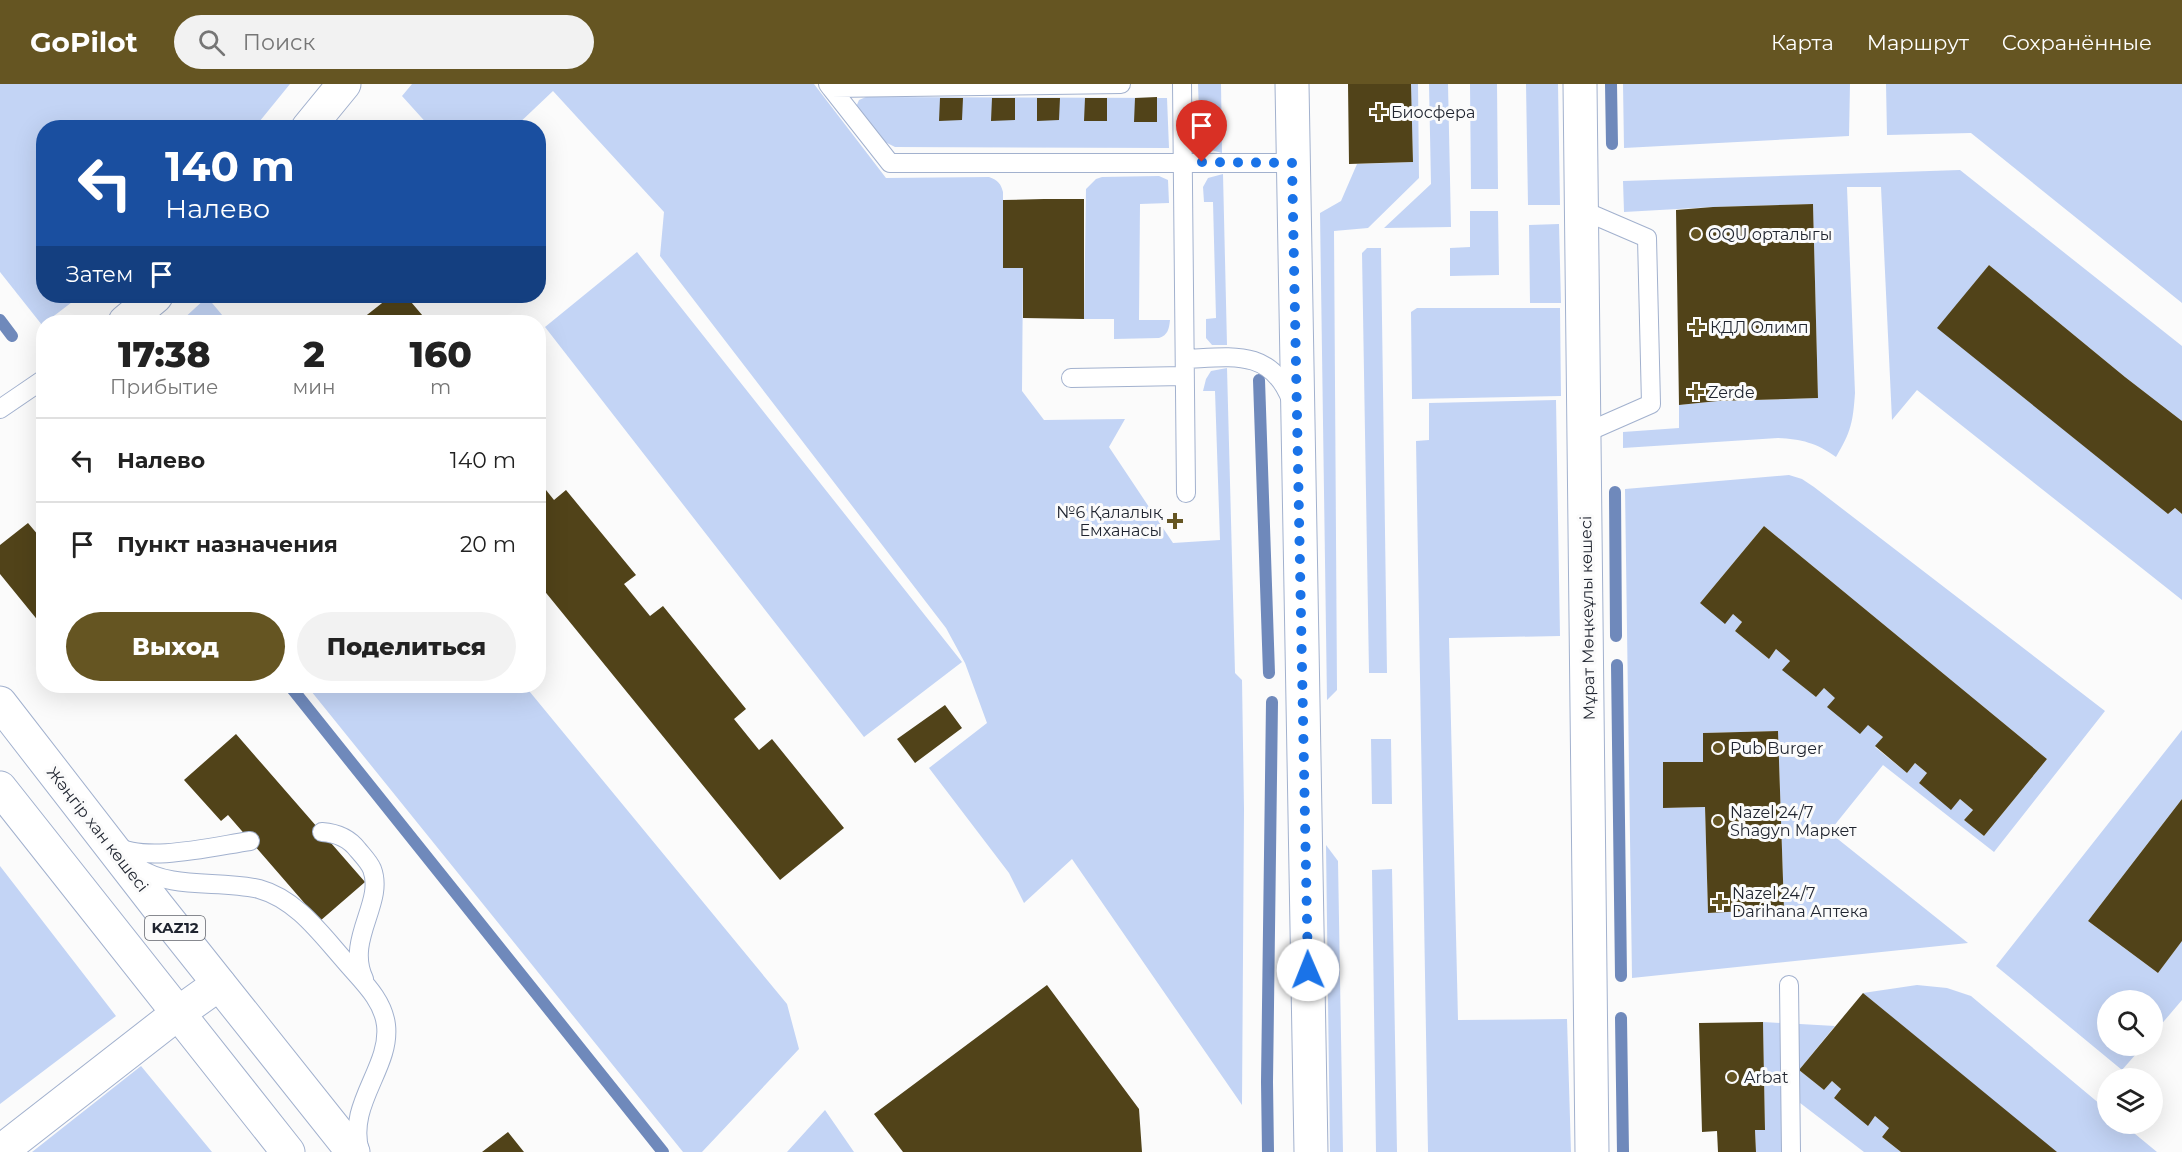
<!DOCTYPE html>
<html lang="ru">
<meta charset="utf-8">
<style>
body{margin:0;font-family:Montserrat,sans-serif;background:#f2f2f2;color:#222;height:100vh;display:flex;flex-direction:column;font-size:22px;white-space:nowrap}
*{box-sizing:border-box;margin:0}
p{font-size:20px;color:#767676}
.icon{flex:none;width:33px;height:33px;fill:none;stroke:currentColor;stroke-width:2;stroke-linecap:round;stroke-linejoin:round}
.map{position:relative;flex:1;overflow:hidden}
.sheet{position:absolute;left:36px;top:231px;width:510px;height:378px;display:flex;flex-direction:column;background:#fff;border-radius:24px;box-shadow:0 6px 24px #0002}
.sheet>*{flex:none}
.guide{position:absolute;left:36px;top:36px;width:510px;height:183px;border-radius:24px;box-shadow:0 6px 24px #0002;background:#1a4fa0;color:#fff;overflow:hidden}
.tools{position:absolute;left:2097px;top:906px;display:grid;gap:12px}
.tools a{display:grid;place-items:center;width:66px;height:66px;border-radius:50%;background:#fff;box-shadow:0 6px 24px #0002;font-size:30px}
.pin{position:absolute;display:grid;place-items:center;width:51px;height:51px;color:#fff;margin:-62px -26px;border-radius:50% 50% 50% 0;rotate:-45deg;box-shadow:0 0 6px #0007}
.pin .icon{rotate:45deg}
.me{position:absolute;width:66px;margin:-33px;rotate:359deg;stroke-linejoin:round;filter:drop-shadow(0 0 4px #0008)}
.turn{display:flex;align-items:center;gap:21px;height:126px;padding:0 30px;font-size:27px}
.turn .icon{width:78px;height:78px;stroke-width:2.5}
.turn b{display:block;font-size:42px;line-height:51px}
.then{display:flex;align-items:center;height:57px;padding:0 30px;background:#0003;gap:12px;font-size:22px}
.eta{display:flex;justify-content:space-evenly;align-items:center;height:102px;text-align:center}
.eta b{font-size:36px;font-weight:800;line-height:42px}
.action{display:flex;gap:12px;margin-top:auto;padding:12px 30px}
.action a{flex:1;height:69px;border-radius:36px;background:#655522;color:#fff;font-size:24px;font-weight:800;line-height:69px;text-align:center}
.action a+a{background:#f2f2f2;color:#222}
ul{padding:0;list-style:none}
li{display:flex;align-items:center;gap:18px;height:84px;padding:0 30px;border-top:2px solid #e0e0e0}
li div{flex:1}
li b{display:block;font-size:22px}
li em{font-style:normal}
header{display:flex;align-items:center;gap:36px;box-sizing:border-box;height:84px;padding:0 30px;background:#655522;color:#fff}
header strong{font-size:28px}
nav{display:flex;gap:33px;margin-inline-start:auto;font-size:21px}
.search{width:420px;height:54px;background:#f2f2f2;display:flex;align-items:center;gap:15px;box-sizing:border-box;padding:0 21px;border-radius:33px;color:#767676;font-size:22px}
.map>svg:first-child{display:block}
</style>
<header>
<strong>GoPilot</strong>
<div class="search"><svg class="icon" aria-label="search" viewBox="0 0 24 24"><circle cx="10" cy="10" r="6"/><path d="M15 15l6 6"/></svg>Поиск</div>
<nav><a>Карта</a><a>Маршрут</a><a>Сохранённые</a></nav>
</header>
<div class="map">
<svg width="2182" height="1068" viewBox="0 0 2182 1068">
<rect width="100%" height="100%" fill="#fbfbfb"/>
<path fill="#c3d4f5" fill-rule="evenodd" d="M0,0H290L255,43L44,44V212H80L42,241L0,188Z
M412,0H814L886,94L989,93C998,96 1001,100 1003,108V183L1023,184L1022,307L1044,336L1125,335L1109,363L1173,459L1220,456L1215,307H1203L1206,295L1211,287L1227,284L1235,589L1242,596L1244,725L1242,1021L1072,775L1024,819L1009,789L929,684L987,639L965,579L946,544L660,172L664,128L553,7L514,44L430,43L402,12Z
M1198,0H1221L1222,69L1207,65L1200,58Z
M1411,0H1418L1419,94L1368,144L1334,147L1337,606L1327,616L1320,129L1341,117L1357,80L1413,78Z
M1429,0H1448L1451,143L1384,144L1431,100Z
M1470,0H1497L1498,105H1471Z
M1526,0H1558L1560,121H1528Z
M1623,0H1850L1849,52L1624,64Z
M1886,0H2182V219L1971,49L1887,51Z
M866,13L1167,14L1169,64L895,63L883,57L856,23L859,16Z
M1960,86L2182,262V337L2125,293L1989,181L1938,244L2168,430L2175,424L2182,430V516L1917,306L1892,336L1881,103H1847L1855,309C1853,338 1851,348 1836,373C1817,359 1801,355 1778,354L1623,364V348L1679,344V321L1718,317L1818,314L1813,120L1713,123L1624,128L1623,97Z
M1223,90L1227,261H1212L1206,254V235L1216,234L1213,118H1204L1203,103L1208,94Z
M1159,92L1168,96L1169,119L1140,120L1139,236H1170C1169,245 1168,251 1159,254L1114,255V235H1084L1086,105L1096,95L1102,93Z
M1470,127H1498L1499,191L1450,192V164L1470,163Z
M1559,140L1561,219H1530L1529,141Z
M1367,164H1381L1387,589H1369L1362,169Z
M637,168L962,578L864,653L545,243Z
M207,213L228,238H180Z
M1417,224H1560L1561,312L1412,315L1411,228Z
M1556,316L1560,552L1449,554L1458,936L1567,935L1571,1068H1428L1416,357L1429,356V319Z
M1789,391L1802,395L1814,403L2105,627L1994,768L1883,681L1829,748L1968,859L1632,894L1625,405ZM1764,442L2047,675L1984,752L1964,736L1973,726L1960,715L1951,725L1919,699L1927,689L1915,679L1907,689L1875,663L1883,653L1824,604L1816,613L1783,586L1790,577L1776,565L1769,575L1735,547L1742,538L1733,530L1700,519ZM1778,647L1784,825L1708,829L1705,723L1663,724V678H1703V649Z
M307,602H525L787,920L799,965L702,1068H683Z
M2182,646V715L2088,837L2158,889L2182,857V916L2153,950L2152,916H2108V962H2143L2122,986L1996,882Z
M1371,655H1391L1392,720H1372Z
M1326,761L1338,777L1343,1068H1330Z
M0,782L116,932L0,1020Z
M1392,785L1397,1068H1376L1372,786Z
M1917,901L1947,904L1971,912L2107,1026L2108,1040H2123L2157,1068H2056L1863,909Z
M1763,938L1835,942L1799,986L1824,1006L1832,997L1841,1005L1834,1014L1868,1041L1875,1032L1889,1044L1882,1053L1901,1068H1864L1791,1012V1068H1756L1755,1046H1765Z
M141,982L212,1068H32Z
M825,1026L854,1068H787Z"/>
<g fill="none" stroke-linecap="round" stroke-linejoin="round">
<path stroke="#6f89bb" stroke-width="12" d="M1611,0L1612,60
M0,236L12,252
M1259,296L1269,589
M1615,408L1616,552
M1617,581L1621,892
M290,602L663,1068
M1621,934L1623,1068
M1268,1068L1267,998L1272,618"/>
</g>
<path fill="#514319" d="M1348,0H1411L1413,78L1349,80Z
M1157,13V38H1134L1135,14Z
M940,14H963L962,36L939,37Z
M992,14H1015V36L991,37Z
M1037,14H1060L1059,36L1037,37Z
M1085,14H1107V37H1084Z
M1044,115H1084V235L1023,234V184H1003V116Z
M1813,120L1818,314L1718,317L1679,321L1676,126L1713,123Z
M1989,181L2125,293L2182,337V430L2175,424L2168,430L1937,244Z
M391,212H406L428,238H358Z
M538,396L554,416L566,406L636,491L624,500L650,532L663,522L746,625L734,635L759,666L772,655L844,744L780,796L538,499Z
M28,439L44,458V544L0,490V461Z
M1764,442L2047,675L1984,752L1964,736L1973,726L1960,715L1951,726L1919,699L1927,689L1915,679L1907,689L1875,662L1883,653L1868,641L1860,650L1827,623L1835,614L1824,604L1816,613L1782,586L1790,577L1776,565L1769,575L1735,547L1742,538L1733,530L1725,540L1700,519Z
M945,621L962,644L915,679L897,655Z
M1778,647L1784,825L1708,829L1705,723L1663,724V678H1703V649Z
M236,650L365,798L320,837L228,731L221,737L184,696Z
M2182,715V857L2158,889L2088,837Z
M1047,901L1139,1025L1142,1068H903L874,1030Z
M1863,909L1907,945L2057,1068H1901L1882,1053L1889,1044L1875,1032L1868,1042L1834,1014L1841,1005L1832,997L1824,1006L1799,986Z
M1763,938L1765,1046H1755L1756,1068H1718L1717,1047L1702,1048L1699,939Z
M508,1048L524,1068H482Z"/>
<g fill="none" stroke-linecap="round" stroke-linejoin="round">
<g stroke="#a2b1ce" stroke-width="20">
<path id="lane" d="M828,0L831,4L1121,0
M1182,0L1186,409
M831,4L890,79H1292
M1582,126L1647,154L1651,320L1585,349
M1185,275C1231,273 1271,264 1291,316
M1071,294L1184,292
M0,325L44,295
M322,748C336,749 349,754 358,766C363,772 369,778 372,785C385,819 345,855 364,895
M114,761C144,780 215,762 250,757
M135,782C173,807 217,795 259,805C296,815 321,850 345,877C361,896 383,915 386,941C391,984 346,1020 360,1068
M1789,901L1791,1068"/>
</g>
<g stroke="#a2b1ce" stroke-width="35">
<path id="street" d="M308,44L344,0
M125,238L156,212
M0,1068L177,930L219,900"/>
</g>
<g stroke="#a2b1ce" stroke-width="35">
<path id="secondary" d="M1292,0L1311,1068
M1580,0L1592,1068"/>
</g>
<g stroke="#a2b1ce" stroke-width="35">
<path id="primary" d="M0,619L158,823L353,1068
M0,704L288,1068"/>
</g>
<use href="#lane" stroke="#fff" stroke-width="18"/>
<use href="#street" stroke="#fff" stroke-width="33"/>
<use href="#secondary" stroke="#fff" stroke-width="33"/>
<use href="#primary" stroke="#fff" stroke-width="33"/>
</g>
<g fill="none" stroke-linecap="round" stroke-linejoin="round">
<path stroke="#1a73e8" stroke-width="10" stroke-dasharray="0 18" d="M1202,78L1292,79L1308,886"/>
</g>
<g fill="#655522" stroke="#fbfbfb" stroke-width="2">
<path d="M1376 19h6v6h6v6h-6v6h-6v-6h-6v-6h6z"/>
<circle cx="1696" cy="150" r="6"/>
<path d="M1694 234h6v6h6v6h-6v6h-6v-6h-6v-6h6z"/>
<path d="M1693 299h6v6h6v6h-6v6h-6v-6h-6v-6h6z"/>
<path d="M1172 428h6v6h6v6h-6v6h-6v-6h-6v-6h6z"/>
<circle cx="1718" cy="664" r="6"/>
<circle cx="1718" cy="737" r="6"/>
<path d="M1717 809h6v6h6v6h-6v6h-6v-6h-6v-6h6z"/>
<circle cx="1732" cy="993" r="6"/>
</g>
<g text-anchor="middle" stroke-width="6" stroke-linejoin="round" paint-order="stroke">
<rect fill="#fbfbfb" stroke="#61646c" stroke-width="1.5" x="145" y="832" width="60" height="24" rx="4.5"/>
<g font-size="15" font-weight="bold" fill="#1f242f">
<text x="175" y="849">KAZ12</text>
</g>
<g font-size="16" fill="#1f242f" stroke="#fbfbfb" text-anchor="start">
<text x="1391" y="34">Биосфера</text>
<text x="1708" y="156">OQU орталыгы</text>
<text x="1710" y="249">КДЛ Олимп</text>
<text x="1708" y="314">Zerde</text>
<text x="1162" y="434" text-anchor="end">№6 Қалалық<tspan x="1162" dy="18">Емханасы</tspan></text>
<text x="1730" y="670">Pub Burger</text>
<text x="1730" y="734">Nazel 24/7<tspan x="1730" dy="18">Shagyn Маркет</tspan></text>
<text x="1732" y="815">Nazel 24/7<tspan x="1732" dy="18">Darihana Аптека</tspan></text>
<text x="1744" y="999">Arbat</text>
</g>
<g font-size="16" fill="#1f242f" stroke="#fbfbfb">
<text transform="translate(1587 534) rotate(-91)" y="6">Мұрат Мөңкеұлы көшесі</text>
<text transform="translate(98 745) rotate(52)" y="6">Жәңгір хан көшесі</text>
</g>
</g>
</svg>
<div class="tools">
<a><svg class="icon" aria-label="search" viewBox="0 0 24 24"><circle cx="10" cy="10" r="6"/><path d="M15 15l6 6"/></svg></a>
<a><svg class="icon" aria-label="layers" viewBox="0 0 24 24"><path d="M12 4l9 5-9 5-9-5zM3 14l9 5 9-5"/></svg></a>
</div>
<div class="pin" style="left:1202px;top:78px;background:#d93025"><svg class="icon" aria-label="arrive" viewBox="0 0 24 24"><path d="M6 21V4h12l-3 4 3 4H6"/></svg></div>
<svg class="me" style="left:1308px;top:886px" viewBox="-20 -20 40 40"><circle r="19" fill="#fff"/><path d="M0-13L10 11 0 6-10 11z" fill="#1a73e8"/></svg>
<div class="guide">
<div class="turn"><svg class="icon" aria-label="left" viewBox="0 0 24 24"><path d="M17 20v-9H6M10 6l-5 5 5 5"/></svg><div><b>140 m</b>Налево</div></div>
<div class="then">Затем<svg class="icon" aria-label="arrive" viewBox="0 0 24 24"><path d="M6 21V4h12l-3 4 3 4H6"/></svg></div>
</div>
<section class="sheet">
<div class="eta">
<div><b>17:38</b><p>Прибытие</p></div>
<div><b>2</b><p>мин</p></div>
<div><b>160</b><p>m</p></div>
</div>
<ul>
<li><svg class="icon" aria-label="left" viewBox="0 0 24 24"><path d="M17 20v-9H6M10 6l-5 5 5 5"/></svg><div><b>Налево</b></div><em>140 m</em></li>
<li><svg class="icon" aria-label="arrive" viewBox="0 0 24 24"><path d="M6 21V4h12l-3 4 3 4H6"/></svg><div><b>Пункт назначения</b></div><em>20 m</em></li>
</ul>
<div class="action"><a>Выход</a><a>Поделиться</a></div>
</section>
</div>
